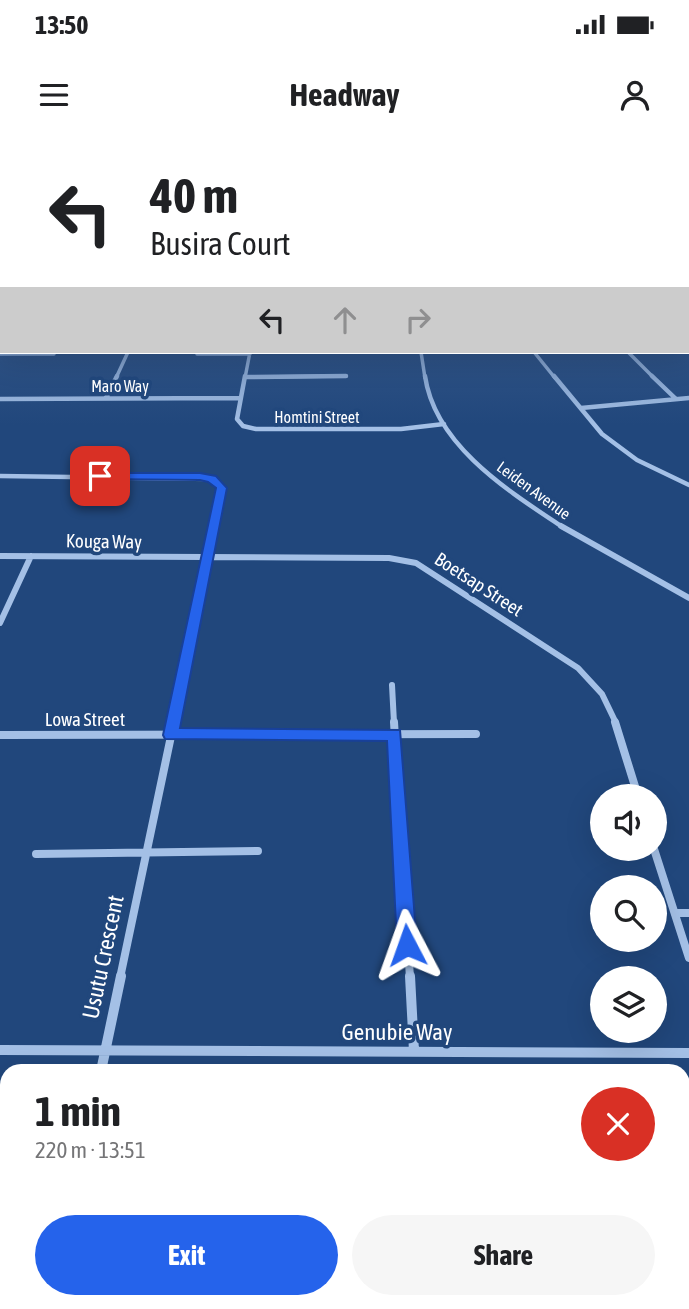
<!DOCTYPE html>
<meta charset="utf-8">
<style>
body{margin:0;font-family:"Asap Condensed",sans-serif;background:#f6f6f6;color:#202124;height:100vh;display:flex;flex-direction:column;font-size:26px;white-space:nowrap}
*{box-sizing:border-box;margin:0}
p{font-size:23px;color:#757577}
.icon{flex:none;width:38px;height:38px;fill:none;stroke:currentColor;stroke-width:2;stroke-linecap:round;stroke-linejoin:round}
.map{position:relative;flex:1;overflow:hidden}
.drawer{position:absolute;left:0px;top:924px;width:690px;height:245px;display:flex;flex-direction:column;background:#fff;border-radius:21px 21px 0 0;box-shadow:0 7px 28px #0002}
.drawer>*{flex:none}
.top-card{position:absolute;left:0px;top:0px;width:690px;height:214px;box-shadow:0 7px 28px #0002;background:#fff;color:#202124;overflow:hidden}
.fabs{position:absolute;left:590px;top:644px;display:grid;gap:14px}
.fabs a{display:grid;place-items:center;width:77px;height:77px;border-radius:50%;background:#fff;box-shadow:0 7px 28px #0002;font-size:35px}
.pin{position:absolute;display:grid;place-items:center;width:60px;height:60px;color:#fff;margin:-30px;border-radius:14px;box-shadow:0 4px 10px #0006}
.me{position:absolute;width:77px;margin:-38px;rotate:356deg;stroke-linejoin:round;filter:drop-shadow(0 0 5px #0008)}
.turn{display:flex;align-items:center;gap:24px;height:147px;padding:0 35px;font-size:32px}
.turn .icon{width:91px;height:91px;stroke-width:2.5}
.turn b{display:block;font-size:49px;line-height:60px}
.lanes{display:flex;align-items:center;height:66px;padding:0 35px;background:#0003;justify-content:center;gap:35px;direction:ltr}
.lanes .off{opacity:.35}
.round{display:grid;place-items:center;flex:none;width:74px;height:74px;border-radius:37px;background:#f6f6f6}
.overview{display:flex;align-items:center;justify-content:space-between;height:119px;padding:0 35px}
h1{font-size:42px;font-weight:700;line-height:52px}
.primary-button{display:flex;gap:14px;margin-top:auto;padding:14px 35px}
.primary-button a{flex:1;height:80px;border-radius:42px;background:#2563eb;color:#fff;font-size:28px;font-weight:700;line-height:80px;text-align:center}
.primary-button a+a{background:#f6f6f6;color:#202124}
.status{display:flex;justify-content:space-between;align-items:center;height:49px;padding:0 35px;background:#fff;direction:ltr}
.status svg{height:19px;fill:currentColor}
header{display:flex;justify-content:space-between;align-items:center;height:91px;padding:0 35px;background:#fff;font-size:32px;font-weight:700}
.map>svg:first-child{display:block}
</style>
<div class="status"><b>13:50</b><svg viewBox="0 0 49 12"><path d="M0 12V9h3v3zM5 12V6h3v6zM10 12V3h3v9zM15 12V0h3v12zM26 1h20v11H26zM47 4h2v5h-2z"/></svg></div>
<header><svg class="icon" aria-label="menu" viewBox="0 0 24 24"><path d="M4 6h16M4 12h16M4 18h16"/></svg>Headway<svg class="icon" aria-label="person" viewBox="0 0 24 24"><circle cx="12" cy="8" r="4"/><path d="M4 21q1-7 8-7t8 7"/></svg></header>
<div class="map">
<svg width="689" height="1169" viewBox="0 0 689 1169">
<rect width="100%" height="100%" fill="#21477c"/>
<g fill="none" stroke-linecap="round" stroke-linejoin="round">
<path stroke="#a4c0e6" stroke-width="3.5" d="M421,212L425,238
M534,212L555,238
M628,212L654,238
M0,214H54
M197,214H250
M245,237L346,236
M116,238L128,212
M245,238L250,212"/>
<path stroke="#a4c0e6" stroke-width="4.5" d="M245,236L237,279L243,286L256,289H401L444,284
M425,236C435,306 510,352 564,388
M554,236L602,294L637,320L689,345
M652,236L676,259
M245,237L346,236
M106,258L117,236
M0,259L241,258
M581,268L689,258
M0,336L212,339L222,348L214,388"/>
<path stroke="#a4c0e6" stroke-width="6" d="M561,386L689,458
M0,416L389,418L416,423L578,528L602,554L616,583
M0,483L31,416
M392,545L394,583
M173,583L214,386"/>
<path stroke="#a4c0e6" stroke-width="8" d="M394,582L410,838
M615,582L638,656
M0,595L476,594
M654,709L689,818
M36,714L258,711
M675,773H689
M120,838L174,582"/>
<path stroke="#a4c0e6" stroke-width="10" d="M410,836L414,911
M0,910L689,913
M101,931L121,836
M51,1169L53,1162"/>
</g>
<linearGradient id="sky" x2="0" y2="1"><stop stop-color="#122744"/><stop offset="0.43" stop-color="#3d5e8e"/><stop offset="1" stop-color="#3d5e8e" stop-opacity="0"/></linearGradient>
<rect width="689" height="285" fill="url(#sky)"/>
<path fill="#2563eb" stroke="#184099" stroke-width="2" d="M100,333H200L216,336L227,348L180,588L400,590L417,805L415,812L407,815L400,812L397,805L387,601L165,599L163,595L216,348L208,342L200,340L96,339L94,336Z"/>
<g text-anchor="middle" stroke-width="7" stroke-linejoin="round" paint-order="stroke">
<g font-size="16" fill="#fff" stroke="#21477c">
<text x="120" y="252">Maro Way</text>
<text x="317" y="283">Homtini Street</text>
<text transform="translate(534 350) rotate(36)" y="6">Leiden Avenue</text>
</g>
<g font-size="19" fill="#fff" stroke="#21477c">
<text transform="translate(104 401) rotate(1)" y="7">Kouga Way</text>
<text transform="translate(479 444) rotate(33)" y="7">Boetsap Street</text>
<text x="85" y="586">Lowa Street</text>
</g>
<g font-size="23" fill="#fff" stroke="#21477c">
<text transform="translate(103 817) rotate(-78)" y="8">Usutu Crescent</text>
<text x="397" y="900">Genubie Way</text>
</g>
</g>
</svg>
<div class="fabs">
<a><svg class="icon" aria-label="sound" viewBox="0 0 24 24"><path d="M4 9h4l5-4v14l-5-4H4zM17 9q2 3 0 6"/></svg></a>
<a><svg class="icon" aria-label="search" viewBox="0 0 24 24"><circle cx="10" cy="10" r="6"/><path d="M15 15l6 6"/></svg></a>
<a><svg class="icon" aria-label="layers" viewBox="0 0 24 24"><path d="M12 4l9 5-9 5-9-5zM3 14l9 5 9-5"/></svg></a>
</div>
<div class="pin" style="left:100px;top:336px;background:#d93025"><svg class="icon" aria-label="arrive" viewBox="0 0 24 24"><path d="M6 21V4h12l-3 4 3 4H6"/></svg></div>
<svg class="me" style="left:407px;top:805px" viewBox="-20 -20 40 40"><path d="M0-17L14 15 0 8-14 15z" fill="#2563eb" stroke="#fff" stroke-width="4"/></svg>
<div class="top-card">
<div class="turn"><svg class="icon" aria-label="left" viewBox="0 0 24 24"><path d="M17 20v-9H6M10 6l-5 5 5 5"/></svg><div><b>40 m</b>Busira Court</div></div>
<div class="lanes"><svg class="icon" aria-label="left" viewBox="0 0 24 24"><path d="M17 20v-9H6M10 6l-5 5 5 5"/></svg><svg class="icon off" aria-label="ahead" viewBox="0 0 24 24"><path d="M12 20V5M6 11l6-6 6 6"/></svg><svg class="icon off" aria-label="right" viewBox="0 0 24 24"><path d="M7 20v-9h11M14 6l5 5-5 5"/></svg></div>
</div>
<section class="drawer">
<div class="overview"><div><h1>1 min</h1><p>220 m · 13:51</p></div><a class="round" style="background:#d93025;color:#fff"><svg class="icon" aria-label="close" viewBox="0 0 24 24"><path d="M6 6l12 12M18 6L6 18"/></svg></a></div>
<div class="primary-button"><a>Exit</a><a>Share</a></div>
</section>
</div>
